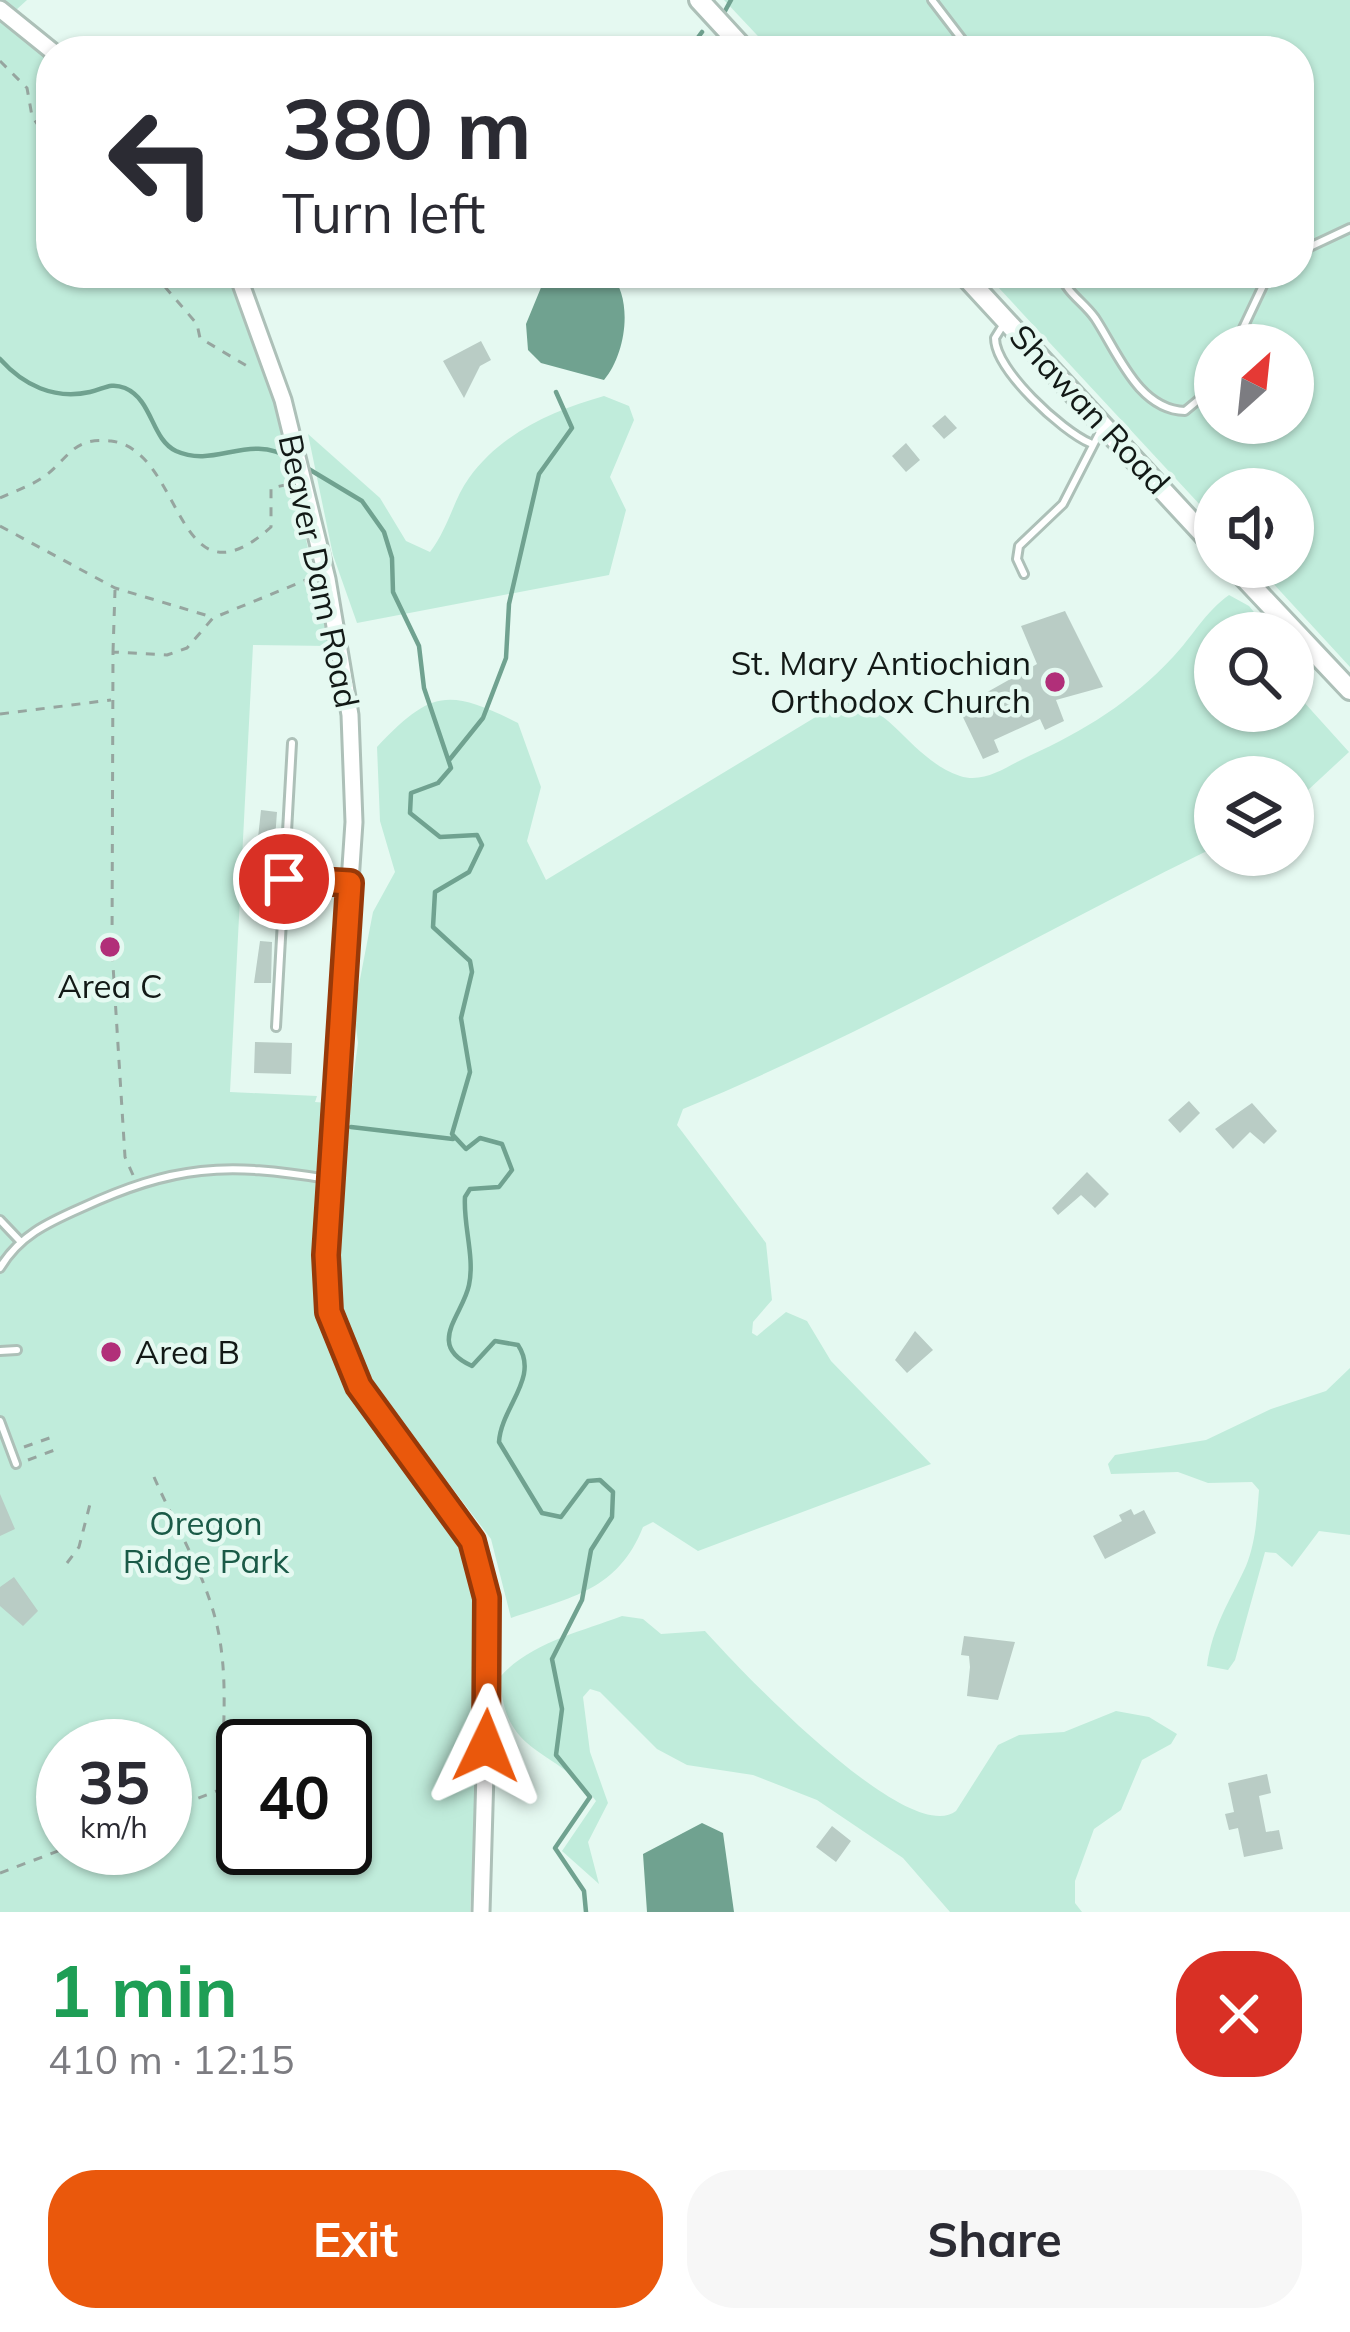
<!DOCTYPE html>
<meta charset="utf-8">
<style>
body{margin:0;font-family:Mulish,sans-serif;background:#f7f7f7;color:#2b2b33;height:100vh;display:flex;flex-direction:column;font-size:45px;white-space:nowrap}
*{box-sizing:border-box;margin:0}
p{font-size:39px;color:#7c7c81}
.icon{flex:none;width:66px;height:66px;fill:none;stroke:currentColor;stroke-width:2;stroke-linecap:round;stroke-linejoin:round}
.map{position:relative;height:1912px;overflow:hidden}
.side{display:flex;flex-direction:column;background:#fff;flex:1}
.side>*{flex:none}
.top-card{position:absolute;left:36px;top:36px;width:1278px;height:252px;border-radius:48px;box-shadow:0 3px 9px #0004;background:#fff;color:#2b2b33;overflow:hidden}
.needle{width:78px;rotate:27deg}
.tools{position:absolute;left:1194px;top:324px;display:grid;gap:24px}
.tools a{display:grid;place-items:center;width:120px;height:120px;border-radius:50%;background:#fff;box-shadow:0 3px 9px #0004;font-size:60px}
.speed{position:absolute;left:36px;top:1719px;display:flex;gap:24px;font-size:60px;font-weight:700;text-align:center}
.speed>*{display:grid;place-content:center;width:156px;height:156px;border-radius:50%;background:#fff;box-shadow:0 3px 9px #0004;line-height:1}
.speed small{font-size:30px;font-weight:400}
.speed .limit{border:6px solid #111;border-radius:18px;background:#fff;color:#111}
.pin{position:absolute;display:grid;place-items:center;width:102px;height:102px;color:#fff;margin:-51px;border:6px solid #fff;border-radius:50%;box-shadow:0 3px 12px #0007}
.me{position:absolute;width:132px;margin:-66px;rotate:2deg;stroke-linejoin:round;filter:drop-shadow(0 0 9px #0008)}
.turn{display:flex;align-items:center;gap:42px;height:252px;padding:0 48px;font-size:54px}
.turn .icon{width:156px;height:156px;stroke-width:2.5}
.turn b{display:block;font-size:84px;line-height:102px}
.round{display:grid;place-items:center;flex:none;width:126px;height:126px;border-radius:48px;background:#f7f7f7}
.headline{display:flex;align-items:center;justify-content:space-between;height:204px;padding:0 48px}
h1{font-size:72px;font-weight:700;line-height:90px;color:#1e9e55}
.cta{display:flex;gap:24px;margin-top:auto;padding:24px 48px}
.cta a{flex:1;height:138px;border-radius:48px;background:#ea580c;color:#fff;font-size:48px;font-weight:700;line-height:138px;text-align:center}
.cta a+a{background:#f7f7f7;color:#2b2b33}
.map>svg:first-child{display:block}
</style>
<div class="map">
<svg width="1350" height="1912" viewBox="0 0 1350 1912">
<rect width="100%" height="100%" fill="#e5f9f1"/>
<path fill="#c0ecdb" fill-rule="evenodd" d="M0,0H27L4,21L51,59V273H228L266,362L330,646L253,645L230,1092L317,1096L315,1102L327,1103C320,1214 298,1323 368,1418C403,1465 456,1508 471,1567C496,1661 475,1812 470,1912H0ZM63,1746H165V1848H63ZM243,1746H345V1848H243Z
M724,0H1350V667L1258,567H1293V489H1215V521L985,273H1299V51H772ZM1215,345H1293V423H1215Z
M604,396L629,406L634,420L610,477L626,510L609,575L357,623L333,555L308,434L380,498L406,541L430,552C449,527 454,498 469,478C501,433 554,410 604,396Z
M1229,595L1249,606L1271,633H1215V711H1293V690L1349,752L1293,804V777H1215V847C1037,934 866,1034 683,1109L677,1125L766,1243L772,1300L753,1322L752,1333L757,1336L786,1312L807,1321L831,1361L931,1464L698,1551L653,1522L643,1527C618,1590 572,1597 511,1618L491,1539L380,1393L353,1345L337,1287L342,1160L358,1043L354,1010L373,912L395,872L380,821L377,747C431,690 448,688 518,723L541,787L527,841L546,880L847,698C893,709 913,760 960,776C985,784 1007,766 1029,756C1084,731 1131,702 1173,657C1193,636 1205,612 1229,595Z
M1350,1368V1535L1319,1531L1292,1567L1276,1553L1265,1552L1235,1660L1228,1670L1207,1666C1212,1627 1230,1601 1246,1566C1256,1542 1257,1515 1259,1490L1252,1482L1208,1483L1178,1472L1111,1474L1108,1464L1115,1455L1206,1440L1271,1409L1326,1391Z
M622,1616L643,1619L661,1634L705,1631C739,1669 908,1848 956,1811L998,1745L1019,1735L1064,1732L1116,1711L1149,1717L1177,1734L1171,1744L1142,1760L1121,1810L1094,1829L1075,1881V1903L1082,1912H950L903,1858L817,1800L753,1775L687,1765L657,1749L600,1692L590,1689L583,1697L590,1752L608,1803L588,1842L599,1884L562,1851L596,1801C555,1745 504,1759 500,1677C530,1643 580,1632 622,1616Z"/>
<path fill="#70a290" d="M547,273H610C634,299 626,354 604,380L541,363L528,350L526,324Z
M702,1823L723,1833L734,1912H647L643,1854Z"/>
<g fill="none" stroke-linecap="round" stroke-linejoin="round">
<path stroke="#70a290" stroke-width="4.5" d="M725,11L731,0
M688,51L702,32
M0,359C23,385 54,400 90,392C104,389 110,382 125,388C153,400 151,439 176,451C216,469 248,432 292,459
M307,468L362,501L384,532L392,558L393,592L419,646L424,688L451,768L438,783L411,793L410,813L440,837L477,835L482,845L469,872L435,892L433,927L470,961L472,972L461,1018L470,1072L452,1134L466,1149L480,1138L502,1144L512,1170L499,1187L470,1189L465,1197C463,1225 475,1257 469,1285C463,1315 425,1345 472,1366L495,1341L518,1345C540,1378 501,1407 499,1442L542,1513L561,1517L588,1481L600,1480L613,1492L612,1517L591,1550L582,1600L552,1659L562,1709L556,1755L590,1797L555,1848L584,1891L586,1912
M450,759L483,718L506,658L509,604L539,474L572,428L556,392
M351,1127L453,1139"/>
</g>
<path fill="#b9ccc5" d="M481,341L491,360L480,366L464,398L443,361Z
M945,415L957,428L944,439L932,426Z
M906,443L920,460L906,472L892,456Z
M1065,611L1103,687L1056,700L1064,721L1045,730L1040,719L994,740L999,752L983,759L961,713L978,705L975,699L1037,664L1021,626Z
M261,810L277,812L275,839L258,838Z
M260,941L272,942L271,983H254Z
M255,1042L292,1043L291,1074L254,1073Z
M1189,1101L1200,1113L1180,1133L1168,1120Z
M1252,1103L1277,1131L1264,1144L1250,1132L1233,1149L1215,1129Z
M1087,1172L1109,1194L1095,1208L1081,1195L1058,1215L1052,1208Z
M915,1331L933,1350L907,1373L895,1360Z
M0,1494L15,1529L0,1536Z
M1131,1509L1134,1515L1144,1510L1156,1533L1105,1559L1093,1536L1122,1521L1119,1515Z
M14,1577L38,1611L23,1626L0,1606V1587Z
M964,1636L1015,1642L998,1700L967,1696L970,1667L969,1656L961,1655Z
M1267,1774L1271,1793L1259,1796L1266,1832L1279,1830L1283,1849L1244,1857L1238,1828L1229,1830L1225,1814L1234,1812L1228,1783Z
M832,1826L851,1841L836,1862L816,1847Z"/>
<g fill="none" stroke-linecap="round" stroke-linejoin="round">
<g stroke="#adc0b8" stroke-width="12">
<path id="service" d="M932,0L971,51
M1299,252L1350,228
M1060,273C1067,294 1083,301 1095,318C1117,351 1138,410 1185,411L1215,386
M1005,322L995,338C995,370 1062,431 1090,443
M1235,345L1269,273
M1024,574L1017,559L1019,546L1063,504L1102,428
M284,879L347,883
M276,1027L292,743
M0,1220L20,1241
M0,1268C19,1236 47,1223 81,1208C174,1165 226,1162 327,1179
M0,1351L17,1350
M0,1421L16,1464"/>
</g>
<g stroke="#adc0b8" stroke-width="21">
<path id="tertiary" d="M0,9L52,51
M237,273L283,400L327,579L350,715L354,822L330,1180L329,1312L359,1386L459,1516L480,1567L489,1633L481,1912"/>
</g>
<g stroke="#adc0b8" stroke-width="24">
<path id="secondary" d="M699,0L746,51
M962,273L1215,547
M1234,567L1350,690"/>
</g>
<path stroke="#96a59f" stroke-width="3" stroke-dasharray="9 9" stroke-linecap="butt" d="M0,61L27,88L32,116L51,145
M153,273L197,324L200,338L252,369
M0,498C13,492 30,486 42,478C68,461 71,436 111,441C185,450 174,614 271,527V488L290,484
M0,526L115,588L212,617
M113,652L115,590
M0,714L111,700
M133,1175L125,1157L112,949L113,652L167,655L187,648L213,618L311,578
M24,1447L55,1436
M28,1460L60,1448
M154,1477C177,1530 211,1583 220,1641C228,1690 222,1739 222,1789L165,1811
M67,1563L79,1547L90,1504
M0,1873L66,1848"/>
<use href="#service" stroke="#fff" stroke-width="6"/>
<use href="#tertiary" stroke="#fff" stroke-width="15"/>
<use href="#secondary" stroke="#fff" stroke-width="18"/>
</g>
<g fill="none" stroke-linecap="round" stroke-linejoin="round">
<g stroke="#983908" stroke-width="30">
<path id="route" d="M284,879L350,883L326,1255L329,1312L359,1386L472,1541L487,1598L486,1746"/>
</g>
<use href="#route" stroke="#ea580c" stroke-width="21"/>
</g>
<g fill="#b12f79" stroke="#e5f9f1" stroke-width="4.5">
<circle cx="1055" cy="682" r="12"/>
<circle cx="110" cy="947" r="12"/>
<circle cx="111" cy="1352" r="12"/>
</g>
<g text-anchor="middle" stroke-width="9" stroke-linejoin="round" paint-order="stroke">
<g font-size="33" fill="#121916" stroke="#e5f9f1">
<text transform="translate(1090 409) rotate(47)" y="12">Shawan Road</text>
<text transform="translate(319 571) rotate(78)" y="12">Beaver Dam Road</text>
</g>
<g font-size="33" fill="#121916" stroke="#e5f9f1" text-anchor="end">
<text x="1031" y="675">St. Mary Antiochian<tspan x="1031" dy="38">Orthodox Church</tspan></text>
<text x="110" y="998" text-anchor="middle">Area C</text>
<text x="135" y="1364" text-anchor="start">Area B</text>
</g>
<g font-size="33" fill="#1a5a47" stroke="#e5f9f1">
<text x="206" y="1535">Oregon<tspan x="206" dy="38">Ridge Park</tspan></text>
</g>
</g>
</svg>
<div class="tools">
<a><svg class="needle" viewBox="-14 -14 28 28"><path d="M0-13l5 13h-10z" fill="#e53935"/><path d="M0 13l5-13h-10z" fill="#7c7c81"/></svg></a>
<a><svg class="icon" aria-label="sound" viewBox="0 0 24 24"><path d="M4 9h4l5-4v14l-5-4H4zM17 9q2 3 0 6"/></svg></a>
<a><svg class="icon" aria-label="search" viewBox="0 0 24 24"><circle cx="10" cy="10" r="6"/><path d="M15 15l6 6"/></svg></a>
<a><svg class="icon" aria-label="layers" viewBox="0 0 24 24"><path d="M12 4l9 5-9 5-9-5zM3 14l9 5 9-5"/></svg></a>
</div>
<div class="speed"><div>35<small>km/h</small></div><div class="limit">40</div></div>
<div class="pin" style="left:284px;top:879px;background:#d93025"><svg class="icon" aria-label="arrive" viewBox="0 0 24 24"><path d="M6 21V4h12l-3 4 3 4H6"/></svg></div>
<svg class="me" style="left:486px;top:1746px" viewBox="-20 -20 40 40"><path d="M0-17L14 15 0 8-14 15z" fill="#ea580c" stroke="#fff" stroke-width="4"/></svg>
<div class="top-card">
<div class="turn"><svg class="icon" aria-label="left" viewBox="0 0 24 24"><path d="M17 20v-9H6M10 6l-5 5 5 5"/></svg><div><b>380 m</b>Turn left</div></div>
</div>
</div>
<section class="side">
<div class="headline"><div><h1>1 min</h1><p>410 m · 12:15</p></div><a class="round" style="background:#d93025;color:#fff"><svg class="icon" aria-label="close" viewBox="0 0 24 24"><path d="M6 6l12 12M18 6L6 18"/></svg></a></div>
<div class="cta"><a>Exit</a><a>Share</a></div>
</section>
